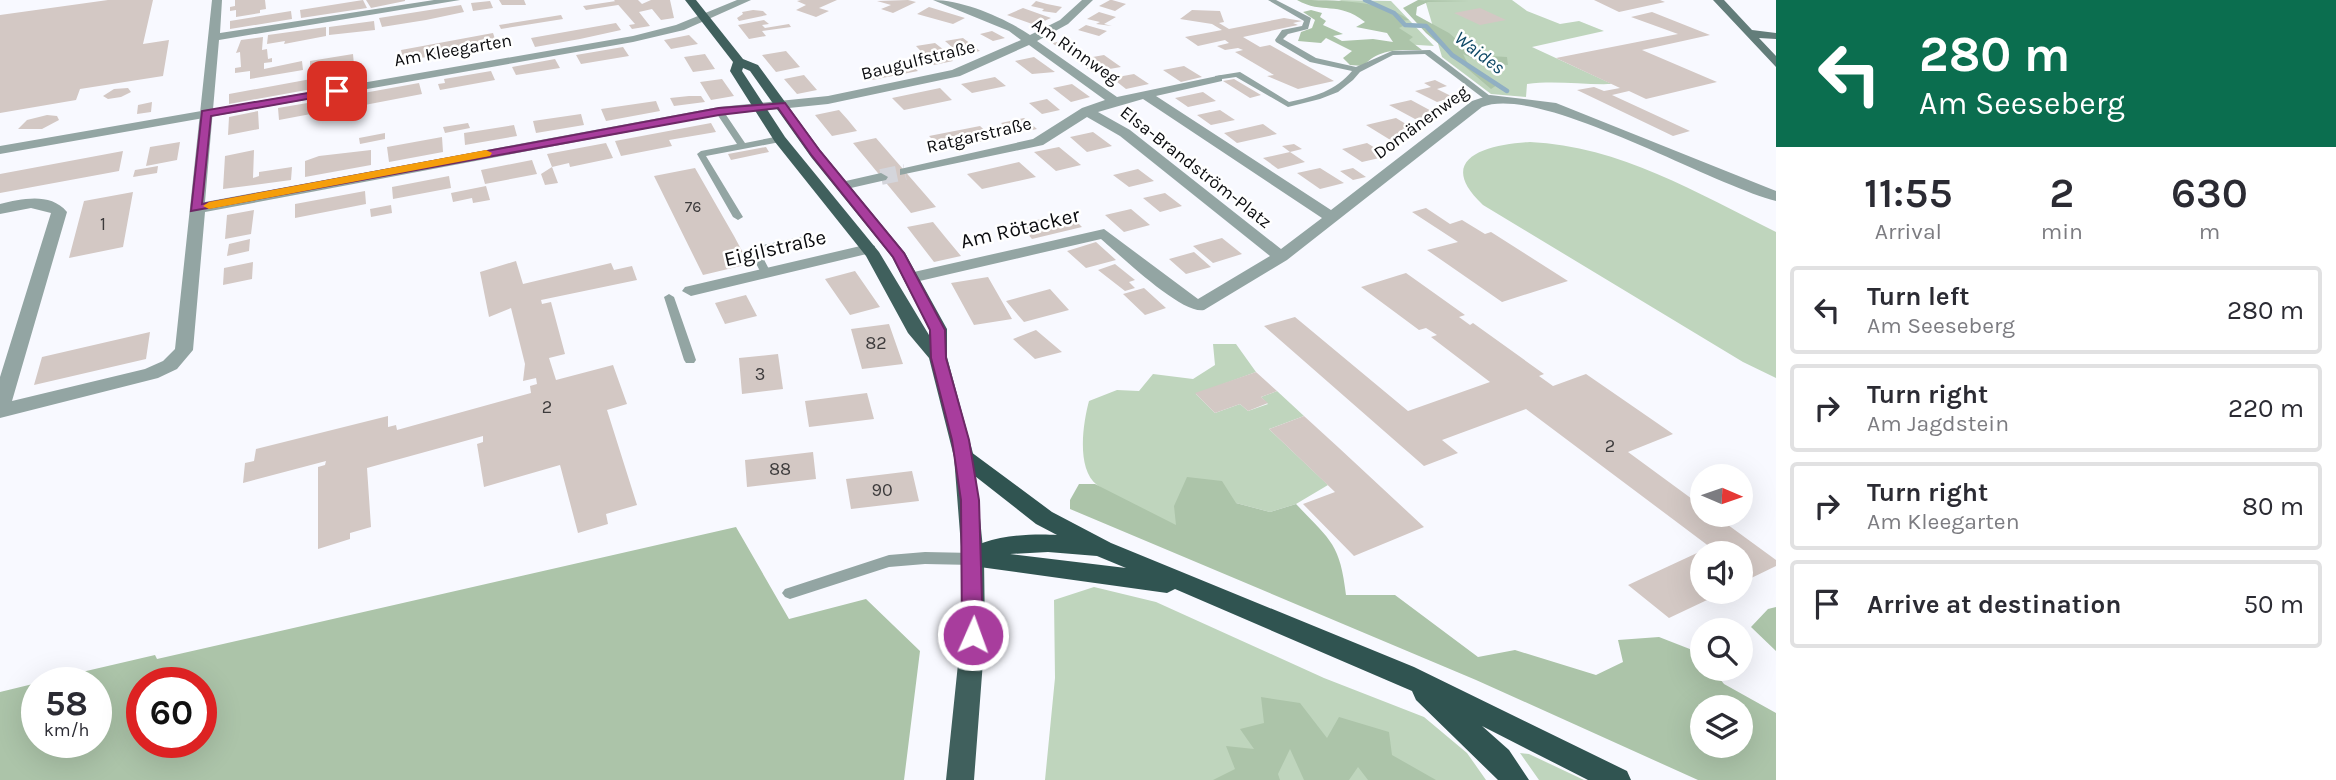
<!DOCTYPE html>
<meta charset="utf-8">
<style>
body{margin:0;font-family:Karla,sans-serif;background:#f7f7f7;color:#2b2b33;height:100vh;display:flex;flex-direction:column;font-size:26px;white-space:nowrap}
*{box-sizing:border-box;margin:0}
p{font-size:23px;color:#7c7c81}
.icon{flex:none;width:38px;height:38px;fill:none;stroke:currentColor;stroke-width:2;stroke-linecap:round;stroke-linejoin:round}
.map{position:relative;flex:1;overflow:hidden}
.panel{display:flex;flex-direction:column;background:#fff;width:560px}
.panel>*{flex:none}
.guide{background:#0b6e4f;color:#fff;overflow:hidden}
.needle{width:46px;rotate:92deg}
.fabs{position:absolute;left:1690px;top:464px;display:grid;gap:14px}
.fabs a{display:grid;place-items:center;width:63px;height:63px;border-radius:50%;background:#fff;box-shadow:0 7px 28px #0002;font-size:35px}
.speed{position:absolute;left:21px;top:667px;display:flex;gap:14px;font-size:35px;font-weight:700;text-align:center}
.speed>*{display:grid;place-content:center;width:91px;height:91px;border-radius:50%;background:#fff;box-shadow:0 7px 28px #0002;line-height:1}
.speed small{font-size:18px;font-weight:400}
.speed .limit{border:10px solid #d22;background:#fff;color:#111}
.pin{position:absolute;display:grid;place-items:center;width:60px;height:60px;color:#fff;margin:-30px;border-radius:14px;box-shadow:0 4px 10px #0006}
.me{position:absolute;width:77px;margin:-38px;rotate:2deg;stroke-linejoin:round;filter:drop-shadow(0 0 5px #0008)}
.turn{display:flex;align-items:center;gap:24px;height:147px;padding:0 28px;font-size:32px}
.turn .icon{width:91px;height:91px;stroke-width:2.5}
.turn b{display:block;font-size:49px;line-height:60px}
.eta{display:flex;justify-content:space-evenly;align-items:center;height:119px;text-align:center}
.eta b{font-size:42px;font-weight:600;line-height:49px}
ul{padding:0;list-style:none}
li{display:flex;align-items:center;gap:21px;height:88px;margin:0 14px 10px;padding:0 14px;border:4px solid #e1e1e2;border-radius:7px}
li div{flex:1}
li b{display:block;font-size:26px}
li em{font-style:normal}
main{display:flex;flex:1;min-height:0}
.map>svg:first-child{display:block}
</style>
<main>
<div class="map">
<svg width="1776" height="780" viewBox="0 0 1776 780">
<rect width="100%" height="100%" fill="#f8f9ff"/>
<path fill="#bfd5bd" d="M1339,0L1391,1L1434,46L1402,44L1376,16Z
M1425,0H1512L1527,11L1560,24L1579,21L1604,31L1532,47L1612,84C1583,85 1555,80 1527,84L1526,97L1491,94L1442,57Z
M1530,142C1620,146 1697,193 1776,232V378L1743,362L1483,205C1433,158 1488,144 1530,142Z
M1213,344H1236L1256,372L1196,394L1215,413L1240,404L1248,411L1268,404L1261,397L1277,391L1304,416L1269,429L1328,485L1296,504L1270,512L1236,503L1176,526C1151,513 1119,502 1097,485C1076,469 1083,423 1089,401L1117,390L1139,391L1153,374L1193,379L1215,365Z
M1094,587L1156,602L1324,678L1424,717L1467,753L1486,780H1045L1055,678L1054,600Z
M1520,753L1529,754L1584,780H1539Z"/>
<path fill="#acc4a9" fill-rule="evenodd" d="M1297,0C1333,0 1384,0 1409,20L1399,21L1403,26L1399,28L1413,37L1409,40L1422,50C1398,50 1380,48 1363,66L1350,65L1343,58L1352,51L1326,38L1321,43L1298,41L1301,32L1312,28L1315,20L1303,12L1311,10L1322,13L1320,17L1326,21L1323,25L1343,34L1333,36L1342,41L1373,39L1393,42L1387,33L1356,27L1365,22C1337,0 1323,15 1297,0Z
M1418,0L1469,1L1428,2L1417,7L1416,15L1449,33L1464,46L1490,56L1507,57L1508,65L1485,64L1463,54L1469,66L1497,85L1491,89L1426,33L1403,8Z
M1187,477L1222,481L1236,503L1270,512L1296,504C1330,540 1340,543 1346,595H1395L1478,657L1515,650L1596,675L1623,662L1618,640L1659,637L1700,653L1703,668L1712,669L1724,684L1776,713V780H1698L1476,680L1070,509V500L1079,484H1095L1176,525L1174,506ZM1741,707V746H1703V707Z
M736,527L789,619L866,599L920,651L904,780H0V692L37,683V742H96V682H39L155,655L157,659ZM142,682H201V742H142Z
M1776,607V651L1751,627L1768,609Z
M1261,697L1300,703L1327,738L1339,717L1389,732L1392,755L1436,780H1368L1358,767L1349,780H1304L1290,749L1278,774L1280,780H1213L1235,769L1226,746L1254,749L1240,729L1264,723Z"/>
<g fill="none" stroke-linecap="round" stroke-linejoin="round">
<path stroke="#90afc3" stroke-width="4.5" d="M1365,0L1394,13L1405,25L1426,26L1452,55L1507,91"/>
</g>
<path fill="#d3c8c4" d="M108,0H153L143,44L169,40L163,76L80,89L76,100L0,113V15Z
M235,0H265L266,9L260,10V13L236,17V10L230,11V7L235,6Z
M363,0L367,8L301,18L300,10Z
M366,0H405V1L371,8Z
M499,0H524L526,5H502Z
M614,0H638L642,4L651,0H670L674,18L661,20L652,9L639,12L650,26L632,29L629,25L635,24Z
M801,0H837L819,8L829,11L816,17L796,10L806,5L797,1Z
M908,0L916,2L893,13L881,9L891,5L877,1Z
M1110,0H1112L1126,4L1115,11L1099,6Z
M1594,0H1660L1665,2L1619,12Z
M490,1L493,8L473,11L471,3Z
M616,1L618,5L586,10L583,6Z
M1036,1L1047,4L1062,7L1056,13L1042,11L1044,9L1031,6Z
M461,5L464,12L426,20L382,27L379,18Z
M929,7L965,18L953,24L917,14Z
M1023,8L1051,18L1035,25L1007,15Z
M1480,8L1506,20L1480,25L1454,13Z
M753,10L763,11L767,15L739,21L737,18L743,14L742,12Z
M1192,10L1220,11L1224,22L1219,23L1229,29L1284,18L1302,21L1293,23L1298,25L1243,37L1260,47L1270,45L1334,81L1298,89L1267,76L1274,75L1235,52L1243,50L1238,48L1225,50L1217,46L1229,43L1225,40L1198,46L1185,37L1222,30L1212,24L1180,19Z
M291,11L292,19L230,29V21Z
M1099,12L1116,17L1104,24L1112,26L1096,24L1100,22L1087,19Z
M1652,12L1710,35L1642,50L1717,82L1646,99L1629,91L1612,95L1690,131L1673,136L1577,90L1594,87L1604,91L1620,88L1556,58L1678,34L1631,17Z
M561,15L563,19L501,29L499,25Z
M764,20L769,24L762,25L765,28L789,24L791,27L762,31L766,36L749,39L738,25Z
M374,21L375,30L329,35V27Z
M616,23L621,30L580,39L535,47L531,38Z
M1086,25L1107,31L1099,36L1078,30Z
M326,27V36L284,44L285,41L267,44L268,35Z
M992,31L1005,38L993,41L980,34Z
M493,33L497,45L403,61L401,50Z
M689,35L698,44L671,49L664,40Z
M263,37L262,50L267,49L268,59L272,58V62L264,63V69L302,61L303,70L250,79V71L235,73V68L241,67L240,52L236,53L241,40Z
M963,38L980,51L961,55L945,41Z
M1068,40L1078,47L1062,50L1052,43Z
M935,43L944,50L941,51L953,61L934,65L916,46Z
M623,47L629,56L581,64L576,55Z
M786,51L800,67L776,72L762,55Z
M353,54L354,65L310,72V61Z
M705,54L715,69L693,72L684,57Z
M1104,55L1121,67L1092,72L1076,60Z
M1034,57L1055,72L1032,74L1015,61Z
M555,59L560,68L516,75L512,67Z
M908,62L918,71L872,80L863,71Z
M1184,66L1202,77L1181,82L1163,70Z
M491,71L495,80L440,90L438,84L445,83L444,79Z
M1134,74L1149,84L1126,89L1112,78Z
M804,75L817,90L797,94L784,79Z
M995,77L1006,86L972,93L961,84Z
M311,79L312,89L229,104V94Z
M722,79L734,96L711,100L700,82Z
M1234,79L1261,95L1250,98L1223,81Z
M1435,80L1447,86L1437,89L1453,97L1437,102L1415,91L1431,87L1424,83Z
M419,83L422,94L349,108L347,96Z
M1072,84L1090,97L1071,102L1053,88Z
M128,88L131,92L121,97L108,99L103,96L114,89Z
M940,88L952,100L904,110L892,98Z
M1203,92L1216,101L1188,107L1175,98Z
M689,96H701L705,102L674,106L670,98Z
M331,99L332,110L279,120L278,108Z
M1047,99L1060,110L1042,114L1029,103Z
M1411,100L1437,114L1415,119L1389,105Z
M656,101L660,111L606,121L601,109Z
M152,102L151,112L137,114L138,105Z
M839,110L848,120L857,131L832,136L815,115Z
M1220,110L1235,120L1211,125L1197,115Z
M258,111L259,129L228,135L229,117Z
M581,114L584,125L536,133L533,121Z
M47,115L57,116L59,120L42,129H18L27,120Z
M1024,118L1037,129L1013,134L1001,123Z
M1396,118L1411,127L1402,129L1413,136L1392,141L1366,125Z
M468,123L470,128L445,133L443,127Z
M711,123L716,132L669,140L672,146L621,156L615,141Z
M1263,124L1277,134L1237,143L1224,133Z
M514,125L517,136L465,145L464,133Z
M980,126L994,139L943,150L929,136Z
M1093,132L1112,146L1087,152L1070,137Z
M385,133V139L360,144L359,138Z
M442,137L443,152L389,162L387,147Z
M876,138L936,207L911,213L853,143Z
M180,142L177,160L146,166L150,147Z
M606,143L613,158L570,167L569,163L552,167L547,154Z
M1367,143L1388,156L1362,162L1342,149Z
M1294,144L1302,149L1290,152L1305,162L1278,169L1263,158L1290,152L1282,146Z
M766,147L769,152L731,160L728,154Z
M1059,147L1081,165L1056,171L1034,152Z
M254,150L253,178L259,176V172L292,167L291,180L223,189L225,156Z
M371,150V165L305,177V161L319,156Z
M123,151L119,171L0,193V174Z
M532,160L537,174L485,184L481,170Z
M1019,162L1036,177L982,189L967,174Z
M158,166L157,173L133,177L135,170Z
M552,167L558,183L545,185L541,174Z
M695,168L734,236L749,264L703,275L654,176Z
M1320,168L1344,183L1320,189L1297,173Z
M1353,168L1366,177L1353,180L1340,171Z
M1138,169L1154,181L1129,187L1113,175Z
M449,176L451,188L393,199L392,187Z
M486,186L490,200L473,203L472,198L453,202L451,193Z
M365,191L366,204L295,218V204Z
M133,192L123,247L69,258L84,201Z
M1165,193L1182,206L1160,212L1143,198Z
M391,205L392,213L371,217L370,209Z
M1426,208L1450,224L1462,220L1485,234L1491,232L1568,281L1502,302L1427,250L1458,242L1412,212Z
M1131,209L1150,225L1124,232L1105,215Z
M254,210L251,234L225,239L227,215Z
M1068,213L1082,227L1032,239L1019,224Z
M933,222L946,238L961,256L934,262L907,227Z
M1222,238L1242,254L1213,263L1193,246Z
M250,239L249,251L227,256L229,244Z
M1096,242L1116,260L1086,268L1067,251Z
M1194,252L1211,267L1186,274L1169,259Z
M516,261L523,284L611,263L614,270L632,266L637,280L541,300L542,304L551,302L565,354L549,358L556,380L613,365L627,404L607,410L637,505L606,514L608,524L578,533L560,465L484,487L477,444L483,442V436L367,468L371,527L350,533V539L318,549V467L325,465L326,461L243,483L245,463L254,461L256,449L388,416V427L396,425L397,430L531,393L530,386L537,384L536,378L523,381L525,364L511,308L489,317L480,272Z
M253,262L252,279L223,285L224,268Z
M1115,264L1135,280L1129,282L1135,288L1125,291L1098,270Z
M855,271L880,307L850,315L825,279Z
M1406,273L1465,315L1459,317L1470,325L1473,323L1544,374L1539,376L1553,386L1586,374L1673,434L1628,452L1703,507V514H1713L1776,560V566L1741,583V553H1703V592H1724L1669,618L1628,585L1710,547L1526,409L1442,440L1458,453L1424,466L1264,326L1295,317L1408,411L1490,382L1431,337L1437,335L1426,328L1419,330L1361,287Z
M988,277L1012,319L974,325L951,283Z
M1144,288L1166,308L1145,315L1123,294Z
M1050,289L1069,310L1024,322L1006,301Z
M746,295L757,316L725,324L715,303Z
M889,324L903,364L862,369L851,329Z
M1036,330L1062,352L1035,359L1013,339Z
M150,332L146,359L34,385L42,357Z
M778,354L783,389L742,394L739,358Z
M1256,372L1277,391L1261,397L1268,403L1248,411L1240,404L1215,413L1195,393Z
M867,393L874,419L809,427L805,401Z
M1304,416L1339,448L1424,527L1354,556L1303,504L1335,492L1269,429Z
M813,452L816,479L747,487L745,460Z
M912,471L919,501L851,509L846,479Z"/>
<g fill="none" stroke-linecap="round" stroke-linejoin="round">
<path stroke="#d4d5db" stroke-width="16" stroke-dasharray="16 8" stroke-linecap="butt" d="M881,177L905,172"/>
<path fill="#93a5a3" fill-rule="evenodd" d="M1268,0H1276L1311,18L1308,29L1288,34L1283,39L1316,58L1356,67L1392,51L1430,50L1494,99L1487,101L1425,54L1393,55L1360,72L1353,80L1338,92L1320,99L1288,107L1236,77L1215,80V76L1240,72L1289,102C1313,97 1336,91 1352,71L1310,62L1276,42L1275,40L1282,30L1302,26L1304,21Z
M716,109H722L745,143L780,136L784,139L780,142L706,156L743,217L738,220L733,217L697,154L701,151L737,144L715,111Z
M810,235L814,236V240L760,252L771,273L766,276L761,273L749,250L754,247Z
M669,294L674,297L696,360L694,363H686L684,360L664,297Z
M925,552L973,553L978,555L980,559L978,563L973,565L925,564L889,567L790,599L785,597L782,593L785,589L889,555Z"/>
<path fill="#93a5a3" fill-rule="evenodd" d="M212,0H222L220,33L434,0H460L219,40L205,202L719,107L828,96L952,70L1021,40L1009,31L933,0C963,0 1005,18 1030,35L1060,20L1082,0H1093L1068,24L1037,41L1117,97L1222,75V81L1156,96L1331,210L1472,101L1490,95L1556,103L1776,191V201C1709,184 1540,84 1482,107L1287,260L1204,310C1182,315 1120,255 1101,239L911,283L905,282L903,278L905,274L1104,229L1198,299L1270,256L1120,136L1087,117L1043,145L900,175V169L1033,139L1082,108L1105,100L1029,45L960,76L828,104L719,115L205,212L193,350L177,369L158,378L0,418V377L51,213L31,208L0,214V204C22,199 50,192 67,212L12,401L145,369L163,361L175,349ZM1143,99L1322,218L1281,249L1130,130L1098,112Z
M881,173L888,177L886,180L842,190L835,186L837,183Z
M869,244L875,246V252L691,296L682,291L685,287Z"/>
<path fill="#93a5a3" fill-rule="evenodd" d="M737,0H751L684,30L633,42L0,154V146L633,36L676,25Z"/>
<path fill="#637d7a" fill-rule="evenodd" d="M1713,0H1724L1752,30L1776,33V39L1759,38L1776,56V67Z"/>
<path fill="#40605d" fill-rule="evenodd" d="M685,0H696L743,59L758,65L821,151L905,253L947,329V357L974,457L984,559L985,635L974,780H946L961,635L962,559L954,457L929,358L908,333L866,256L775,142L730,71L733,62ZM743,68L750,71L811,157L892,257L929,329V335L879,252L785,137L742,71Z"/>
<path fill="#305451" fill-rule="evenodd" d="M964,450L971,452L1052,512L1111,543L1414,667L1627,771L1631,780H1588L1482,726L1509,750L1529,780H1498L1416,700L1412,691L1175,589L1167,593L965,565L962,559C974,535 1033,533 1057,535L1036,524L957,462L954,457L957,452ZM1048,552L1097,556L1126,568L1010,554Z"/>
</g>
<path fill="#a83d9d" stroke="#6d2866" stroke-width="2" d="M337,88L341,89V93L211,116L202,204L719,108L785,103L820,151L904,253L945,330L946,358L969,440L979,500L983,635L980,641L973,643L965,641L962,635L961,500L952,440L931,358L930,330L893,257L812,156L778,108L719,115L191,211L202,111Z"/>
<path fill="#f59e0b" d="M486,150L492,153L490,156L209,209L203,206L209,202Z"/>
<g text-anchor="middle" stroke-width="5" stroke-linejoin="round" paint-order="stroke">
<g font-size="16" fill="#3d3b3c">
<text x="693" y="212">76</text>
</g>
<g font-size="18" fill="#0b0c0f" stroke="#fff">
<text transform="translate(453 50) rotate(-10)" y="6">Am Kleegarten</text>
<text transform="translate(1076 51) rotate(35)" y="6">Am Rinnweg</text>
<text transform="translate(918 60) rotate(-14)" y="6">Baugulfstraße</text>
<text transform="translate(1421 122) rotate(-36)" y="6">Domänenweg</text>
<text transform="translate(979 135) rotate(-13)" y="6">Ratgarstraße</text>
<text transform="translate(1196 167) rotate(38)" y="6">Elsa-Brandström-Platz</text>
</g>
<g font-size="18" fill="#3d3b3c">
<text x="103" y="230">1</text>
<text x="876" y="349">82</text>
<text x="760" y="380">3</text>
<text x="547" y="413">2</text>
<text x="1610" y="452">2</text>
<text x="780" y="475">88</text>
<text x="882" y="496">90</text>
</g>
<g font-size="19" font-style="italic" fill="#114a68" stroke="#fff">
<text transform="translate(1480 52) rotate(37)" y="7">Waides</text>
</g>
<g font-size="21" fill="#0b0c0f" stroke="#fff">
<text transform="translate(1020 228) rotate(-13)" y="7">Am Rötacker</text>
<text transform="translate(775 248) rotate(-13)" y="7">Eigilstraße</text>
</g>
</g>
</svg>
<div class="fabs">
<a><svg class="needle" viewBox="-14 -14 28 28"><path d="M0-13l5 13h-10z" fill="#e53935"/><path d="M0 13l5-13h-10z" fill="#7c7c81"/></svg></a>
<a><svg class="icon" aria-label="sound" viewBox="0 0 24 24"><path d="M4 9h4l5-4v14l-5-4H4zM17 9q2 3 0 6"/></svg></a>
<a><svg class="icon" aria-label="search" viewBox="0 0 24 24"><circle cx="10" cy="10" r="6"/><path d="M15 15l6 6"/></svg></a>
<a><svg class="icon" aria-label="layers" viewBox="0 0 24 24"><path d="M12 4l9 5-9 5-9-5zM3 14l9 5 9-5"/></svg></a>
</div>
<div class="speed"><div>58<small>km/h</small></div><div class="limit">60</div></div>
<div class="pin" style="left:337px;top:91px;background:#d93025"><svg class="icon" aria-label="arrive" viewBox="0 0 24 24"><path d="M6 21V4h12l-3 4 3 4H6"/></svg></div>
<svg class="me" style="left:973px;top:635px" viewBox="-20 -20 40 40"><circle r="17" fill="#a83d9d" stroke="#fff" stroke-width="3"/><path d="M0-11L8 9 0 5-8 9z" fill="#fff"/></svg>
</div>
<section class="panel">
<div class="guide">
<div class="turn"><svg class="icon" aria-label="left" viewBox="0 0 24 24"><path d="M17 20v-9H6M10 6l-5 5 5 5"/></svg><div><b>280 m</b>Am Seeseberg</div></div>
</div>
<div class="eta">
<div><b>11:55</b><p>Arrival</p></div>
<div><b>2</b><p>min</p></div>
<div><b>630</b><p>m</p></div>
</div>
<ul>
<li><svg class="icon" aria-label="left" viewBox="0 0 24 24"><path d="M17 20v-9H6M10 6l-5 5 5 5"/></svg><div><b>Turn left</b><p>Am Seeseberg</p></div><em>280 m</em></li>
<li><svg class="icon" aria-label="right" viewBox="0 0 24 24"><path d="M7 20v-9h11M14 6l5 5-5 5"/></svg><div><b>Turn right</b><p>Am Jagdstein</p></div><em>220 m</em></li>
<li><svg class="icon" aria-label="right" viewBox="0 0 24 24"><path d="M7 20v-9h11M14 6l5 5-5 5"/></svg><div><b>Turn right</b><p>Am Kleegarten</p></div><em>80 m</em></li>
<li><svg class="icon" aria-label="arrive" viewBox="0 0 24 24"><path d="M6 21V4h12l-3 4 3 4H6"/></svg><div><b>Arrive at destination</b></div><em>50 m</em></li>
</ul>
</section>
</main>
